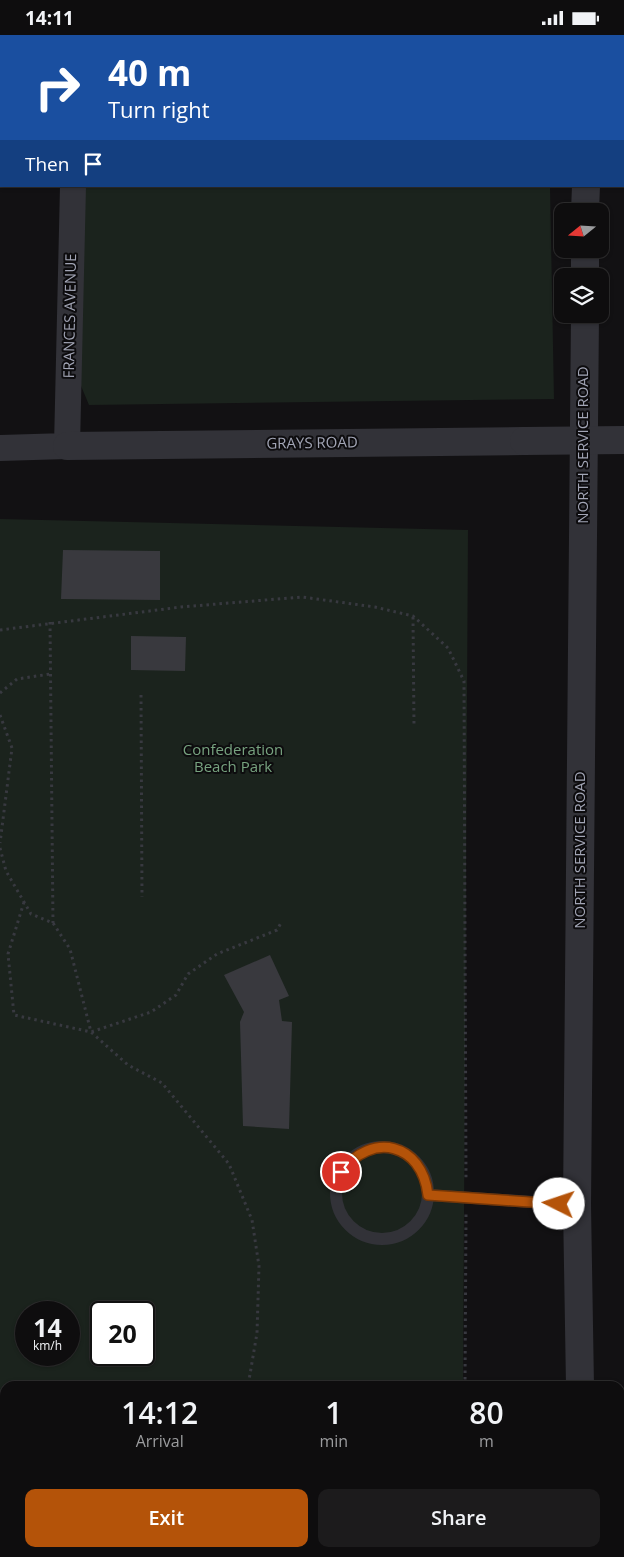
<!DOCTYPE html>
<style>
body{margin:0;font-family:"Open Sans",sans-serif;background:#1c1b1c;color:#f1f3f6;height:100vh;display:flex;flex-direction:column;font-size:19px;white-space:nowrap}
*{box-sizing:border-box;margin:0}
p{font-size:16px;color:#9b9c9e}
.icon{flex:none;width:28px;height:28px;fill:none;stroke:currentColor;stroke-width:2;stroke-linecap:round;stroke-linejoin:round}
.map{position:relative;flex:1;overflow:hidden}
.details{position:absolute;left:0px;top:1346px;width:625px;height:176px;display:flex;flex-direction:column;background:#0e0d0e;border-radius:15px 15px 0 0;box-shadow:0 1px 4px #0004,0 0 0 1px #2e2d2e}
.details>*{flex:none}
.banner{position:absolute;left:0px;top:0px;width:625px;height:152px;box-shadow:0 1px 4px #0004,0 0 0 1px #2e2d2e;background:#1a4fa0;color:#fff;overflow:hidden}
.needle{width:32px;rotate:252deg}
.buttons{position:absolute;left:554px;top:168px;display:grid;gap:10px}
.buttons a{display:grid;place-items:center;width:55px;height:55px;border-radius:10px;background:#0e0d0e;box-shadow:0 1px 4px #0004,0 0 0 1px #2e2d2e;font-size:25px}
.speed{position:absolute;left:15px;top:1266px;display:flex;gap:10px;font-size:25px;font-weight:700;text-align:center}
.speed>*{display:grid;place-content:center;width:65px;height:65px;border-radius:50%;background:#0e0d0e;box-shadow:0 1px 4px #0004,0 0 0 1px #2e2d2e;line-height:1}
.speed small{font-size:12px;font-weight:400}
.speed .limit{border:2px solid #111;border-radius:8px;background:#fff;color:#111}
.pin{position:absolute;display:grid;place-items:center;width:42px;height:42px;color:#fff;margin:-21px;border:2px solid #fff;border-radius:50%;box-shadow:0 1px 5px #0007}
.me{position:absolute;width:55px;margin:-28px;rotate:274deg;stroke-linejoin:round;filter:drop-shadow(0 0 4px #0008)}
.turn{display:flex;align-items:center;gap:18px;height:105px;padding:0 25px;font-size:22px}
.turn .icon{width:65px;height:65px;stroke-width:2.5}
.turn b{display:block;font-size:35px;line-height:42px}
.then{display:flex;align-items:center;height:48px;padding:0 25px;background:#0003;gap:10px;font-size:19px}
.eta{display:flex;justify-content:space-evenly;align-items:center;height:85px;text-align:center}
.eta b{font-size:30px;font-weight:600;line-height:35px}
.primary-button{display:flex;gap:10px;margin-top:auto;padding:10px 25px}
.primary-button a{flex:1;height:58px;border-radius:10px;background:#b45309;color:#fff;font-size:20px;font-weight:600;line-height:58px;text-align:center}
.primary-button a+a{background:#1c1b1c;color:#f1f3f6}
.status{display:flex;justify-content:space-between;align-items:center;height:35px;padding:0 25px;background:#0e0d0e;direction:ltr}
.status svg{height:14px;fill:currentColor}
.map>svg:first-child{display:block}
</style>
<div class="status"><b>14:11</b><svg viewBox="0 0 49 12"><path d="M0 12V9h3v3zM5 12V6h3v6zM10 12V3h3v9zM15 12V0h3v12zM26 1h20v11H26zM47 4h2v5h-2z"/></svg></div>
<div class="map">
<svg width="624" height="1522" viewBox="0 0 624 1522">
<rect width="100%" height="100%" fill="#121113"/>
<path fill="#1b231d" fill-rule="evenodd" d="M99,0H541L542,1H97Z
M84,151H550L554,364L89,370L79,346Z
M0,484L468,495L463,1351H5V1518H462V1522H0ZM26,1278H69V1320H26ZM101,1278H144V1320H101Z"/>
<path fill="#39393e" d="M63,515L160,516V565L61,564Z
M131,601L186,602L185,636L131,635Z
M270,920L289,961L279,965L282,986L292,987L289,1094L243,1091L240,987L244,977L224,940Z"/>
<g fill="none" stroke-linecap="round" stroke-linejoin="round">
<path stroke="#383940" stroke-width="3" stroke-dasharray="2.5 4" stroke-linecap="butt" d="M413,582L414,691
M50,587L53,888
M0,595L181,572L302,562L375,572L413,581L448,613L464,646L466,1146
M0,658L17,644L50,639
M141,660L142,862
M0,680L12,713L0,808
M0,813L6,836L31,879L53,888L70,914L91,997L151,977L176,960L188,939L217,919L277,895L281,888
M24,867L8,919L14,980L91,997L128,1030L162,1048L229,1129L252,1185L259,1231L257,1298L248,1351
M465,1351L466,1179
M119,1522L125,1518
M465,1522V1518"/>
<path stroke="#323238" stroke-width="12" d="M336 1158a46 46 0 1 1 92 0a46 46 0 1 1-92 0Z
M428,1160L577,1170"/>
<path stroke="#323238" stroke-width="26" d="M76,1V0
M0,413L67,411L73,151"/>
<path stroke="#323238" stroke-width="28" d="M587,1V0
M585,176L586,151
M585,241V214
M67,411L524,406
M580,1351L577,1170L585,279
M581,1518V1522"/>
<path stroke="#323238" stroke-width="28" d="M524,406L624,405"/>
</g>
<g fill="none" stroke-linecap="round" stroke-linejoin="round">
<g stroke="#753606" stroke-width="12">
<path id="route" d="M341,1137C372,1096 422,1108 428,1160L559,1169"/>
</g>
<use href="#route" stroke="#b45309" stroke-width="9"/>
</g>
<g text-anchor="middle" stroke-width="4" stroke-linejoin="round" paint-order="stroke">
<g font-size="15" fill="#a2a5b5" stroke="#0d0c0e">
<text transform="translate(70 281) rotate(-89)" y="5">FRANCES AVENUE</text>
<text transform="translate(312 408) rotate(-1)" y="5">GRAYS ROAD</text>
<text transform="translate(583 410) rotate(-90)" y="5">NORTH SERVICE ROAD</text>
<text transform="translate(580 815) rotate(-90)" y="5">NORTH SERVICE ROAD</text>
</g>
<g font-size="15" fill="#77a27f" stroke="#0d0c0e">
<text x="233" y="720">Confederation<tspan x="233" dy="17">Beach Park</tspan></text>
</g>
</g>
</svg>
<div class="buttons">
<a><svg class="needle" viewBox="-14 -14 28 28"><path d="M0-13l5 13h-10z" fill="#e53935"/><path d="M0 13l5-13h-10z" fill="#9b9c9e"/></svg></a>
<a><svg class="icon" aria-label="layers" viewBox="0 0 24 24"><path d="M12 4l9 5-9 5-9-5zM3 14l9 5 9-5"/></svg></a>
</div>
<div class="speed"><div>14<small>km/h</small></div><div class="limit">20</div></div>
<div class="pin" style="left:341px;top:1137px;background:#d93025"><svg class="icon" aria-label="arrive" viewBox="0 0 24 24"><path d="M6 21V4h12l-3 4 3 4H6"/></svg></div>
<svg class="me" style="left:559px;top:1169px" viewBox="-20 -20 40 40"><circle r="19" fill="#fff"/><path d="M0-13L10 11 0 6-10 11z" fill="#b45309"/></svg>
<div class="banner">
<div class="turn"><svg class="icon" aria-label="right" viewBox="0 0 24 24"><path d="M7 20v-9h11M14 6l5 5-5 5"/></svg><div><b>40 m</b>Turn right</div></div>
<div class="then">Then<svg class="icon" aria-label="arrive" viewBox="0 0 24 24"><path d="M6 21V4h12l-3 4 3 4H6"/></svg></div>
</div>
<section class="details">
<div class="eta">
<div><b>14:12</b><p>Arrival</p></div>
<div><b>1</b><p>min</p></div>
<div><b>80</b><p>m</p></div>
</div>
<div class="primary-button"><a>Exit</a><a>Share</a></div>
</section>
</div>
